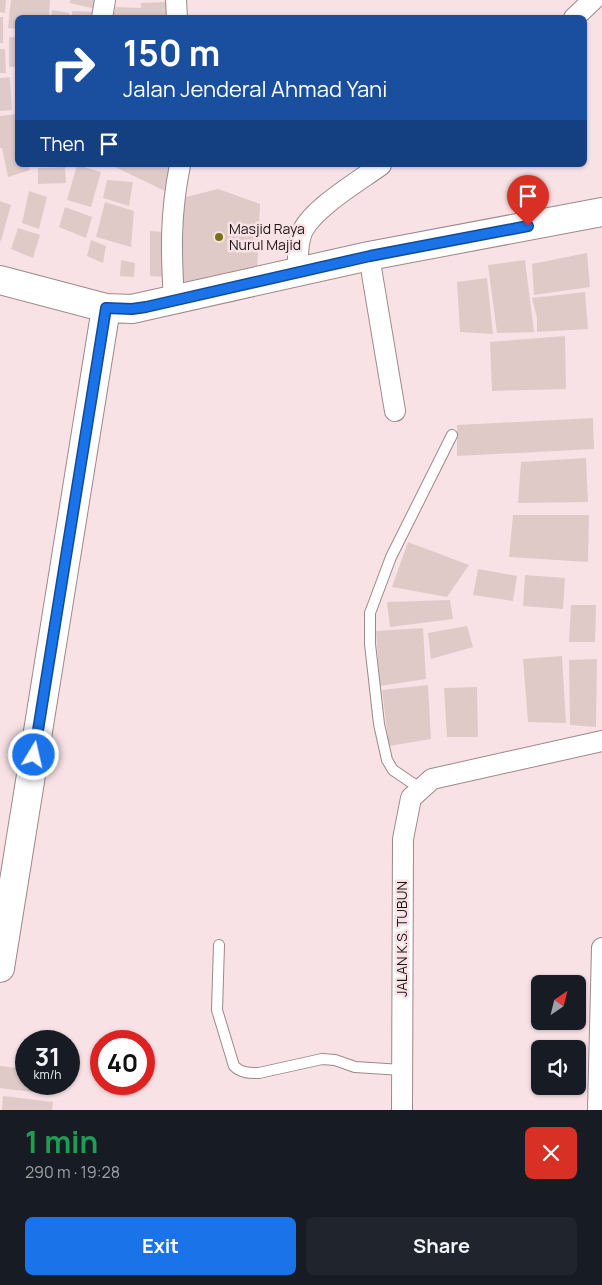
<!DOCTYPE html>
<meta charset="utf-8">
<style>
body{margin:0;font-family:Manrope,sans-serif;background:#20242c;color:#f1f3f6;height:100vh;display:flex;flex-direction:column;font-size:19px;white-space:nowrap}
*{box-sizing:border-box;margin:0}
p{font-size:16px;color:#9ea1a6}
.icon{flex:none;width:28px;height:28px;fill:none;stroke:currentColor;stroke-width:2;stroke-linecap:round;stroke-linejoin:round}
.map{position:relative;height:1110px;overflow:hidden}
.sheet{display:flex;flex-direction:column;background:#171b24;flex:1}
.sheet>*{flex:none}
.hud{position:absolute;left:15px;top:15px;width:572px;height:152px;border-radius:8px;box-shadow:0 1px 4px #0004;background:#1a4fa0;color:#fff;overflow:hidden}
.needle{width:32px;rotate:35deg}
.fabs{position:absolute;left:531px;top:975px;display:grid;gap:10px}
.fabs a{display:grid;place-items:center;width:55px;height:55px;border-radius:8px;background:#171b24;box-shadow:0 1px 4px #0004;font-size:25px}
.speed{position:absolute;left:15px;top:1030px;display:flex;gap:10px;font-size:25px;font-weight:700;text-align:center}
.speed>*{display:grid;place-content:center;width:65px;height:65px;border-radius:50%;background:#171b24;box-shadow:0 1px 4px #0004;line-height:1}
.speed small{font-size:12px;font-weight:400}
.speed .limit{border:8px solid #d22;background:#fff;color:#111}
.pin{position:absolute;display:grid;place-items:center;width:42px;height:42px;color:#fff;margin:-51px -21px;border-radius:50% 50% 50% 0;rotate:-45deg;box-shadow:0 0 5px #0007}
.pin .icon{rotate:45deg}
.me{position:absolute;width:55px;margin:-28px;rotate:9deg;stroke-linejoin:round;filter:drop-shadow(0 0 4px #0008)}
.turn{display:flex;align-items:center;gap:18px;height:105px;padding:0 25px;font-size:22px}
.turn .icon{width:65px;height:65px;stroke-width:2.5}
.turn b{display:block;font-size:35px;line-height:42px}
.then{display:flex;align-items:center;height:48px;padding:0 25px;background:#0003;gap:10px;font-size:19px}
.round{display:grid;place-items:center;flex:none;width:52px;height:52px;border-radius:8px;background:#20242c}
.summary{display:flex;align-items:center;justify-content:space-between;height:85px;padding:0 25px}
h1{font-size:30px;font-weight:700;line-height:38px;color:#1e9e55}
.button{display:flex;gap:10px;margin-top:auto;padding:10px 25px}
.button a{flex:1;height:58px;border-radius:8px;background:#1a73e8;color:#fff;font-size:20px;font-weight:700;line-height:58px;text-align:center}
.button a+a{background:#20242c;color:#f1f3f6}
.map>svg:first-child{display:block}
</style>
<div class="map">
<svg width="602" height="1110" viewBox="0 0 602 1110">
<rect width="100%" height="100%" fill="#f9e2e6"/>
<path fill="#e0cac7" d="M0,0H6L5,13L0,12Z
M11,0H50L49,18H18V29L8,28Z
M70,0H102L100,10L70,3Z
M168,2L169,17L106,18V13H114L115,7L141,8V3Z
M52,10L69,13V18H51Z
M72,11L98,12V18H72Z
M0,17H3V43H0Z
M9,37H18V67H9Z
M0,49H5L6,73H0Z
M10,77L12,110L0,111V78Z
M16,114L18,165H28L30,170L8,177L2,148H0V116Z
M77,165L101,172L91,207L67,200Z
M111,165H170L165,191Z
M65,167L66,183L38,184V168Z
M107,180L133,182L129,206L103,198Z
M218,189L260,204L257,271L181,289L178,199Z
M29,191L47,197L39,229L22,223Z
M0,201L11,205L1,241L0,240Z
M105,202L134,211L131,247L96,237Z
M65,207L92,217L86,238L59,227Z
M18,228L40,235L33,258L11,249Z
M150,231L165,232L167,277L150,276Z
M91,240L106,246L103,263L87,256Z
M587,253L590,287L534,295L532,264Z
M121,260L135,263L134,277L120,276Z
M525,260L534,332L497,333L488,265Z
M487,278L493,334L460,332L457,282Z
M585,292L588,329L537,332V318L532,298Z
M565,336L566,389L492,391L490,342Z
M593,418L594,449L457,456V425Z
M586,458L588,502L518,503L521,462Z
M513,515H589L588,562L509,557Z
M408,542L469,565L447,597L392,587Z
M478,569L517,576L513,601L473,595Z
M525,575L565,578L563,609L523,606Z
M450,600L453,619L390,627L387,602Z
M571,605H596L595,642H569Z
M467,626L473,647L431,659L428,633Z
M423,628L426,679L380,686L376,631Z
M562,656L566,723L528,722L523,659Z
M597,659L596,727L570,725L569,660Z
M428,685L431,739L389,746L382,690Z
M477,687L478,737H447L444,688Z
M0,1066L26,1069V1084H59L58,1089L31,1092L0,1088Z
M3,1096L53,1102L52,1110H2Z"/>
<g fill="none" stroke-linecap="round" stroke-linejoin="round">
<g stroke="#9d888c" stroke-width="12">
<path id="lane" d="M421,789L393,770L387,760L379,724L370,644V613L391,557L452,435
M219,945L217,1010L234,1066C241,1073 249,1073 259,1073L322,1059L335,1060L355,1067L402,1070"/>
</g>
<g stroke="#9d888c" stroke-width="22">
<path id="street" d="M176,0L177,18
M102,18L105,0
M574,18L593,0
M369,256L395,411
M298,273C298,259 297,243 303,230C315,207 359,181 381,165
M174,301C171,251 170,215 180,165
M402,1110L403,839L411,798L432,779L602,741
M598,1110L602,948"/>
</g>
<g stroke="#9d888c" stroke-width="30">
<path id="secondary" d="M0,280L106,308L132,309L369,256L602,212
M0,968L106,308"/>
</g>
<use href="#lane" stroke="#fff" stroke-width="10"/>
<use href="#street" stroke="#fff" stroke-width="20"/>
<use href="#secondary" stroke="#fff" stroke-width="28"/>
</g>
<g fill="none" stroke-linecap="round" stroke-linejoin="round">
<g stroke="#114b97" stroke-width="12">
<path id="route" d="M34,755L106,308L132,309L146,307L370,256L528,226"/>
</g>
<use href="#route" stroke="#1a73e8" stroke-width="9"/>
</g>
<circle fill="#7b7011" stroke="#f9e2e6" stroke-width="2" cx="219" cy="237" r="5"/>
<g text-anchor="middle" stroke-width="5" stroke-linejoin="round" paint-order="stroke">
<g font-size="14" fill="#1b1415" stroke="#f9e2e6" text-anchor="start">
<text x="229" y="234">Masjid Raya<tspan x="229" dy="16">Nurul Majid</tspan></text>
</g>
<g font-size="14" fill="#1b1415" stroke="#f9e2e6">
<text transform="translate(402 939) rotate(-90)" y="5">JALAN K.S. TUBUN</text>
</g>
</g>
</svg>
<div class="fabs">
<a><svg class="needle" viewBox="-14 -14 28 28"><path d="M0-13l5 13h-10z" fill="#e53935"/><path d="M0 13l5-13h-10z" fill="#9ea1a6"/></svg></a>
<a><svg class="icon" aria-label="sound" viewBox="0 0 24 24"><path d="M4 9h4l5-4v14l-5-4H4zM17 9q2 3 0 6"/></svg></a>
</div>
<div class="speed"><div>31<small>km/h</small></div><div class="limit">40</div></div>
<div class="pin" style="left:528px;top:226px;background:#d93025"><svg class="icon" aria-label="arrive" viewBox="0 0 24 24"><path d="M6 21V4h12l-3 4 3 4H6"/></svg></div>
<svg class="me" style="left:34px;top:755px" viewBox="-20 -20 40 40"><circle r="17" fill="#1a73e8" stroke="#fff" stroke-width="3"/><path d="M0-11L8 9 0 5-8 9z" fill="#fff"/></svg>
<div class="hud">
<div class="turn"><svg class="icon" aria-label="right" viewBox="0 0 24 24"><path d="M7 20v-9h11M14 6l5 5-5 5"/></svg><div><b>150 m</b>Jalan Jenderal Ahmad Yani</div></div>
<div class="then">Then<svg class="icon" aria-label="arrive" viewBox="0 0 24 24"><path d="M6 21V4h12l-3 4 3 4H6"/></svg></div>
</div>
</div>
<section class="sheet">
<div class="summary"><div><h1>1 min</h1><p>290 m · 19:28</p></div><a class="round" style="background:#d93025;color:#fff"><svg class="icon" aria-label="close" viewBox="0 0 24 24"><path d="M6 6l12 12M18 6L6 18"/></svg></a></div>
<div class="button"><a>Exit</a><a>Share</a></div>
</section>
